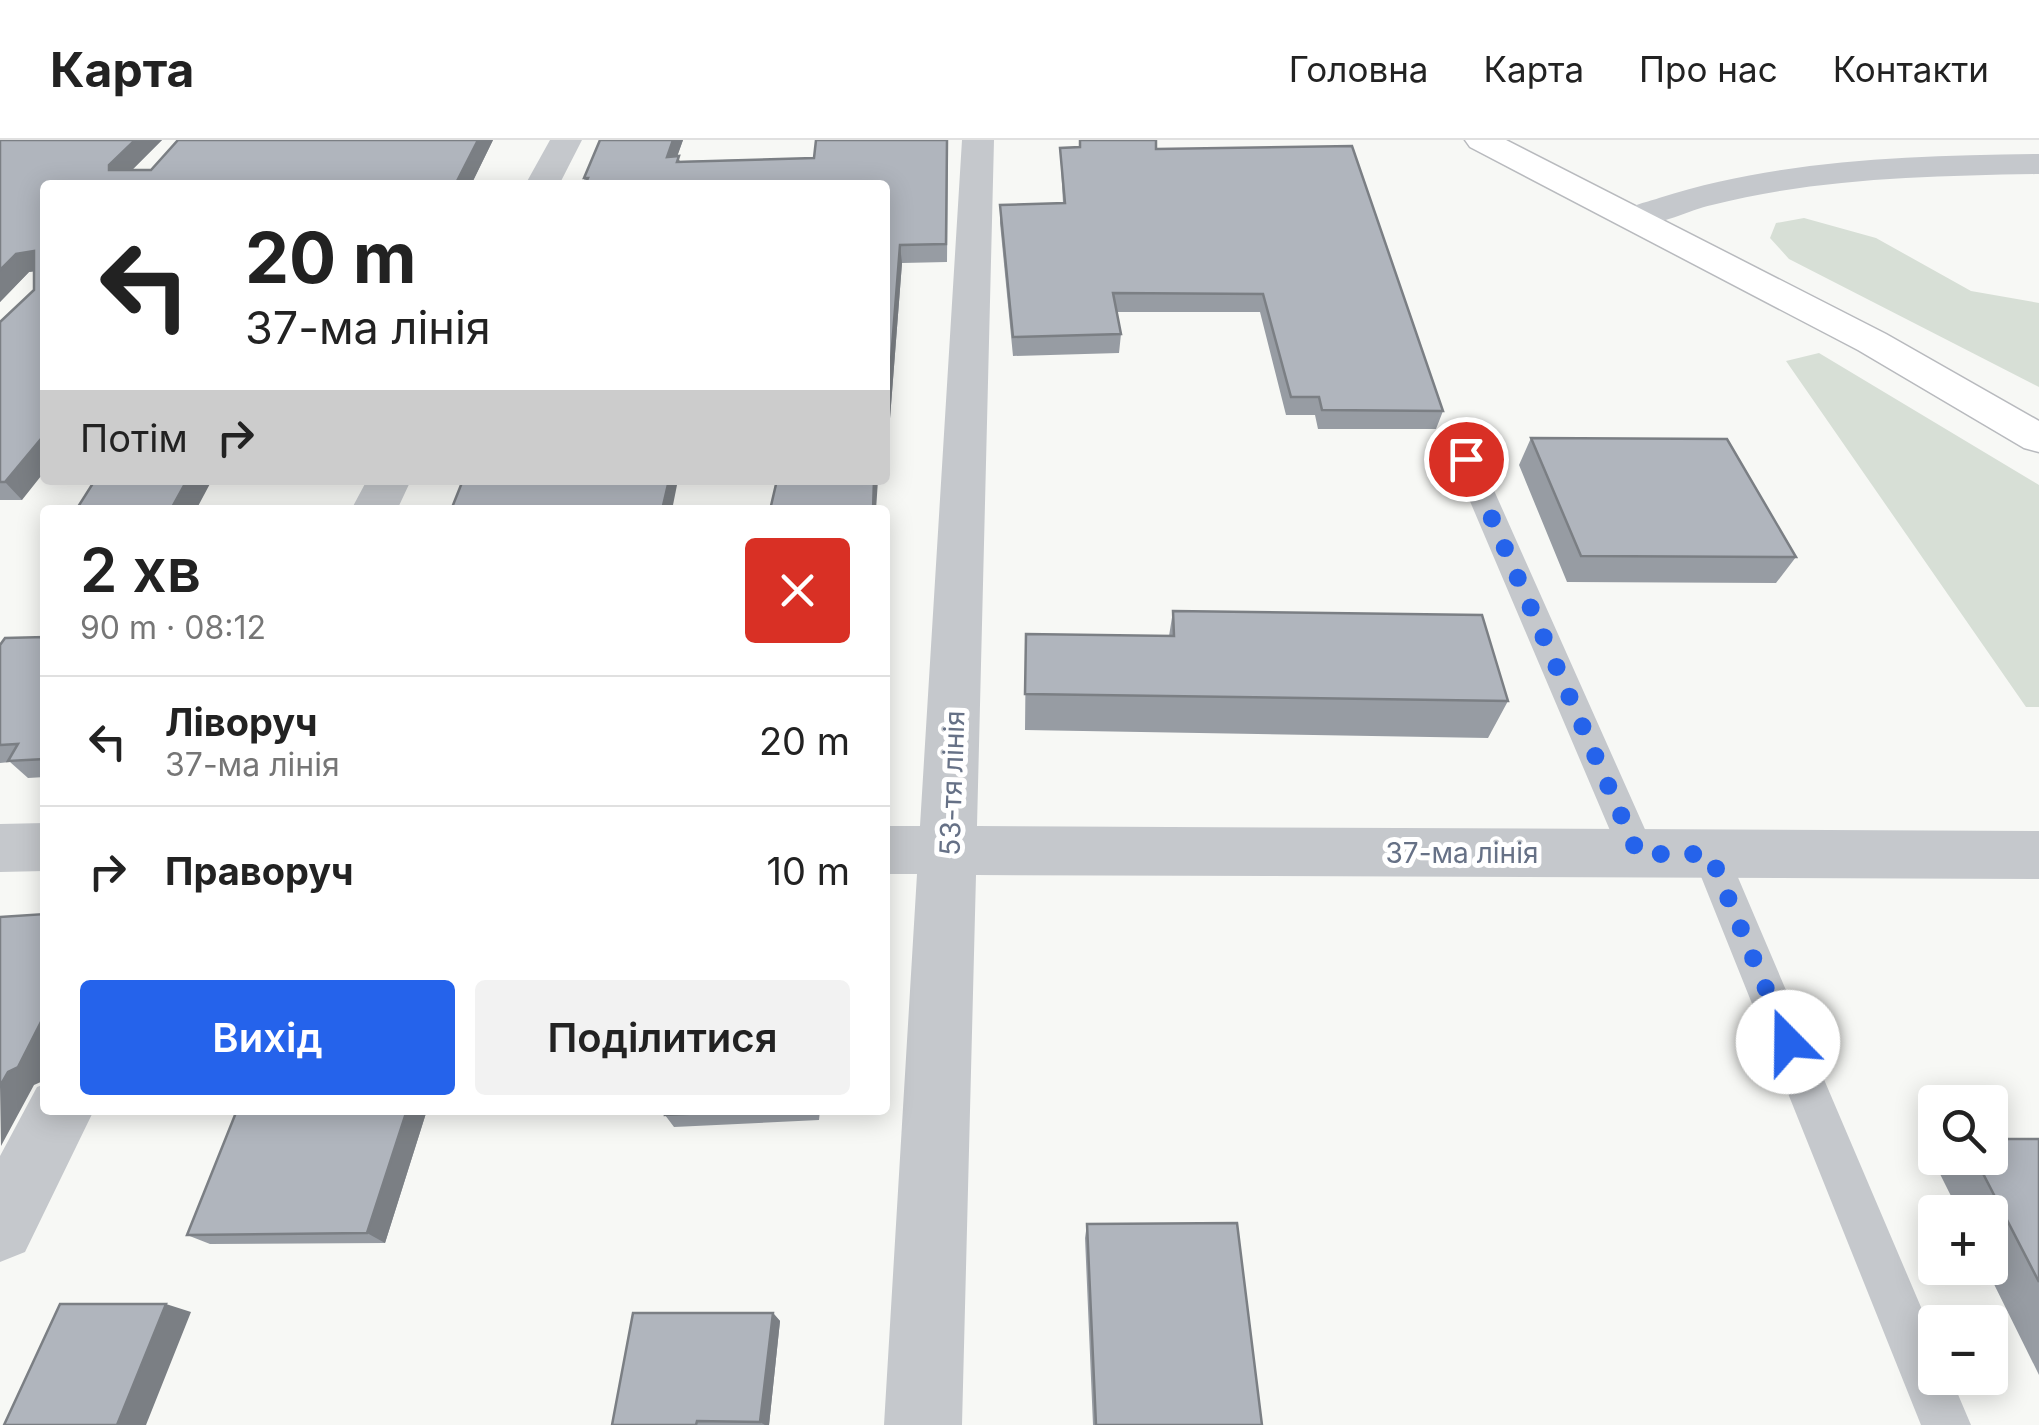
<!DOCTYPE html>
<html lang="uk">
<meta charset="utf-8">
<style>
body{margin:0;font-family:Inter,sans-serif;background:#f2f2f2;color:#222;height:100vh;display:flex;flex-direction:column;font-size:38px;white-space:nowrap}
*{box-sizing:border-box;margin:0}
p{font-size:32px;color:#767676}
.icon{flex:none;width:55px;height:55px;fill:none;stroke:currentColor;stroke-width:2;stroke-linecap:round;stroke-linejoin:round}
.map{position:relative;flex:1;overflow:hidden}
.sheet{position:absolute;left:40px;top:365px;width:850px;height:610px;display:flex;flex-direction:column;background:#fff;border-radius:10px;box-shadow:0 5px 25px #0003}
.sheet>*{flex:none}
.guide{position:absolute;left:40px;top:40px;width:850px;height:305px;border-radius:10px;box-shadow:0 5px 25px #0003;background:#fff;color:#222;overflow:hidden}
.controls{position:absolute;left:1918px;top:945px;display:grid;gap:20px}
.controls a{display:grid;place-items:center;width:90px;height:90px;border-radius:10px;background:#fff;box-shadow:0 5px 25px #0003;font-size:50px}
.pin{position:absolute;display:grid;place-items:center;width:85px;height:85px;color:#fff;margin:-42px;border:5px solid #fff;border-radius:50%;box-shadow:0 2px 10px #0007}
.me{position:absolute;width:110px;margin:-55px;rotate:338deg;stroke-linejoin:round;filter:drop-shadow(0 0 8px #0008)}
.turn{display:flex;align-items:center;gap:35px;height:210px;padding:0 40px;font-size:45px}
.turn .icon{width:130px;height:130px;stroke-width:2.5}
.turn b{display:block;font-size:70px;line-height:85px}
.then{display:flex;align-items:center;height:95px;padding:0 40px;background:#0003;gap:20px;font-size:38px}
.round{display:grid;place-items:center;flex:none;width:105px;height:105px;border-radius:10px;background:#f2f2f2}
.overview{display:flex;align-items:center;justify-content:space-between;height:170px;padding:0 40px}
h1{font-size:60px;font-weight:600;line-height:75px}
.cta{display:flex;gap:20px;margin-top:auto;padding:20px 40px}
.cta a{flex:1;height:115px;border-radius:10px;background:#2563eb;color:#fff;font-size:40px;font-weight:600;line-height:115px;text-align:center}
.cta a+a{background:#f2f2f2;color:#222}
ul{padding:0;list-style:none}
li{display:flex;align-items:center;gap:30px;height:130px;padding:0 40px;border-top:2px solid #e0e0e0}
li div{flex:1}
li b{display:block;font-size:38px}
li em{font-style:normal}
header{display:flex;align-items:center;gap:60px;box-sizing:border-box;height:140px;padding:0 50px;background:#fff;border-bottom:2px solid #e0e0e0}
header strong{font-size:48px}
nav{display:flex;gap:55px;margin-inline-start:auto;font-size:35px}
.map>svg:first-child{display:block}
</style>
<header>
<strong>Карта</strong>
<nav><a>Головна</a><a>Карта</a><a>Про нас</a><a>Контакти</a></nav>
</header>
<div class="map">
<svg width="2039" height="1285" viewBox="0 0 2039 1285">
<rect width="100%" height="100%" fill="#f7f8f5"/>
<path fill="#d7dfd6" d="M1804,78L1876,98L1971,151L2039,163V247L1789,119L1770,98L1776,83Z
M1819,213L2039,345V567H2026L1786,221Z"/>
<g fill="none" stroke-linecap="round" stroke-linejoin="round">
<g stroke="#b8babe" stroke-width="3">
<path id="trunk" d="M1465,0H1506L1886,194L2039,281V312L2024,308L1858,210L1470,7Z"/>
</g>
<path fill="#c5c8cc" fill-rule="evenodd" d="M1466,310L1476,313L1480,319L1656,714L1651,725L1638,730L1625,725L1620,714L1452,319L1456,313Z
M1710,698L1723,703L1728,714L1935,1200V1238H1951L1971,1285H1921L1692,714L1697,703Z"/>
<path fill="#c5c8cc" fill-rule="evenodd" d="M550,0H582L559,45H525Z
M962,0H994L977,686L2039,691V739L976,735L962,1285H884L917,734H885V686H920Z
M367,340H411L397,370H351Z
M45,683V731L0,732V684Z
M45,944V970H94L25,1112L0,1122V1016L37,947Z"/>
<path fill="#c5c8cc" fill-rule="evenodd" d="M2039,14V34C1930,36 1819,38 1712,65C1685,71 1651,91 1624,84L1619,77C1627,65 1645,63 1659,58C1781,19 1912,16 2039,14Z"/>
<use href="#trunk" fill="#fff" fill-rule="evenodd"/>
</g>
<path fill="#979ca3" d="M0,0H162L132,30H151L493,0L471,45H45L22,360H0V182L34,150V131L29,132L0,162Z
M600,0H683L677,16L680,21L814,18L816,0H948L947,122L902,123L886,330L885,45L585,44L584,38Z
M1060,8L1156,9L1443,271L1436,289H1318L1315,275H1286L1260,172H1117L1121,194L1119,213L1013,216L1000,83V65L1063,63Z
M1531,298L1796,417L1776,443L1567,442L1519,325Z
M1173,471L1508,561L1488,598L1025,590L1026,494L1169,496Z
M45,497V637L28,638L10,622L0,623V505Z
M237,970H427L385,1103L210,1104L187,1095Z
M666,970H820L819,980L674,987L665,975Z
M2039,999V1235L1986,1128H1990V1072H1959L1931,1016L1935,1014V1018H1990Z
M1087,1084L1262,1285H1093L1085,1098Z
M773,1173L780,1181L769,1285H612Z"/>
<path fill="#7b7f84" d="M135,0H162L120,42L109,30V25Z
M478,0H493L471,45H455Z
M673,0H683L671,34L667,17Z
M900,105L902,123L886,330L885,297Z
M34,111L45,130L29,132L0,162V130L16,114Z
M45,294V331L22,360L5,342Z
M187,340H212L196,370H171Z
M669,340H678L672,370H662Z
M874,340H878L876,370H873Z
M45,874V937L43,941L34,945L1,1006L0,946Z
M407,970H427L385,1103L367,1093Z
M166,1164L191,1172L146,1285H117Z
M773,1173L780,1181L769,1285H765L760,1282Z"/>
<path fill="#b0b5bd" stroke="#7b7f84" stroke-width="2.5" d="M0,0H135L109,25V30H151L178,0H478L455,45H45V294L5,342H0V182L34,150V111L16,114L0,130Z
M600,0H673L667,17L679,16L677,22L814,18L816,0H947L946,104L900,105L885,297V45H585L588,38H584Z
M1080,0H1156V9L1352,6L1443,271L1322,270L1319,257H1291L1263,154L1113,153L1121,194L1013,197L1000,65L1065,63L1060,8L1080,7Z
M1531,298L1727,299L1796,417L1581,416Z
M95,340H187L171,369L76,370Z
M463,340H669L662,370H451Z
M777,340H874L873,370H770Z
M1173,471L1482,475L1508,561L1025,554L1026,494L1174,496Z
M45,497V619L8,621L18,604L0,605V505L5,498Z
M45,774V874L18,927L8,932L0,946V777Z
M237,970H407L367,1093L187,1095Z
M666,970H768L665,975Z
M1990,999H2039V1142L1975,1018H1990Z
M1237,1083L1262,1285H1096L1087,1084Z
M60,1164H166L117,1285H4Z
M633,1173H773L760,1282L697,1281L696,1285H612Z"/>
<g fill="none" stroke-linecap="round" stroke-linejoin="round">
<path stroke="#2563eb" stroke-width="18" stroke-dasharray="0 32.4" d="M1466,319L1638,714H1710L1788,902"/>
</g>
<g text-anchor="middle" stroke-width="10" stroke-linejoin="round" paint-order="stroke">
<g font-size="28" fill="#667186" stroke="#fff">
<text transform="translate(952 643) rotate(-88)" y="10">53-тя лінія</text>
<text x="1462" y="723">37-ма лінія</text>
</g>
</g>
</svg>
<div class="controls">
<a><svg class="icon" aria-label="search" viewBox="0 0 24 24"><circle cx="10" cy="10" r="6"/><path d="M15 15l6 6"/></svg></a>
<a>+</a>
<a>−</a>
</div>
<div class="pin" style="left:1466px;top:319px;background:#d93025"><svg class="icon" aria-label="arrive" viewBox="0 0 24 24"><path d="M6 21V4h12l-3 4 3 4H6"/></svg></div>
<svg class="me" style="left:1788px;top:902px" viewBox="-20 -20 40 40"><circle r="19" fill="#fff"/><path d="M0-13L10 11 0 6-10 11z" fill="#2563eb"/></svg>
<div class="guide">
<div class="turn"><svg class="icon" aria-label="left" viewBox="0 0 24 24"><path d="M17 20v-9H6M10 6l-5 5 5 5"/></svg><div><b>20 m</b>37-ма лінія</div></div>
<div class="then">Потім<svg class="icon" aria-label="right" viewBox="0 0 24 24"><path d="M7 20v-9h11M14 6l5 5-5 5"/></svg></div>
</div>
<section class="sheet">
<div class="overview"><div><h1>2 хв</h1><p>90 m · 08:12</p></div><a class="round" style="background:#d93025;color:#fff"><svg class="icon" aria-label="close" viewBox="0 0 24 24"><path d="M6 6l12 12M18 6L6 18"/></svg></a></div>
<ul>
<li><svg class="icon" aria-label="left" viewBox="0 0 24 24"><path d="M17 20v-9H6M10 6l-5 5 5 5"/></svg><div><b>Ліворуч</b><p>37-ма лінія</p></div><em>20 m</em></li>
<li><svg class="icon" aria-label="right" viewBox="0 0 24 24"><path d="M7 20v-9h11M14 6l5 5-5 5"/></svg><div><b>Праворуч</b></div><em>10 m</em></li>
</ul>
<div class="cta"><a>Вихід</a><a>Поділитися</a></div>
</section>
</div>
